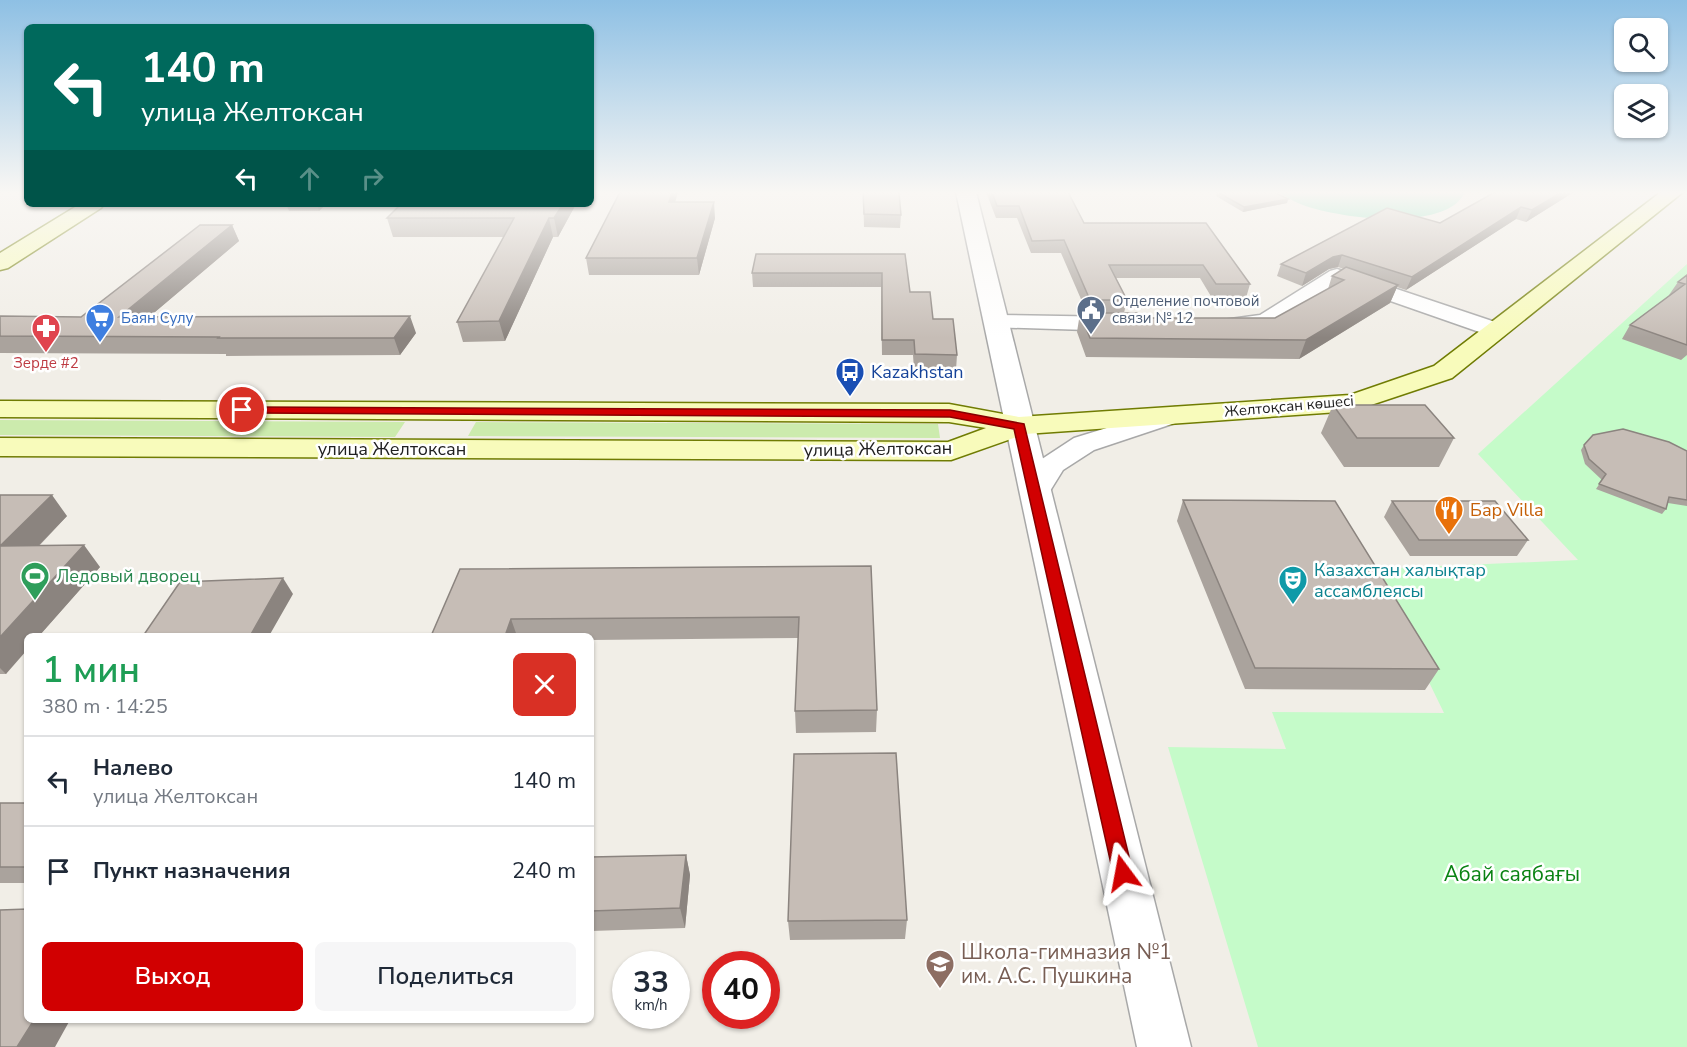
<!DOCTYPE html>
<html lang="ru">
<meta charset="utf-8">
<style>
body{margin:0;font-family:"Nunito Sans",sans-serif;background:#f6f6f7;color:#1f2937;height:100vh;display:flex;flex-direction:column;font-size:22px;white-space:nowrap}
*{box-sizing:border-box;margin:0}
p{font-size:20px;color:#747a83}
.icon{flex:none;width:33px;height:33px;fill:none;stroke:currentColor;stroke-width:2;stroke-linecap:round;stroke-linejoin:round}
.map{position:relative;flex:1;overflow:hidden}
.side{position:absolute;left:24px;top:633px;width:570px;height:390px;display:flex;flex-direction:column;background:#fff;border-radius:9px;box-shadow:0 2px 4px #0004}
.side>*{flex:none}
.top-card{position:absolute;left:24px;top:24px;width:570px;height:183px;border-radius:9px;box-shadow:0 2px 4px #0004;background:#00695c;color:#fff;overflow:hidden}
.controls{position:absolute;left:1614px;top:18px;display:grid;gap:12px}
.controls a{display:grid;place-items:center;width:54px;height:54px;border-radius:9px;background:#fff;box-shadow:0 2px 4px #0004;font-size:30px}
.speed{position:absolute;left:612px;top:951px;display:flex;gap:12px;font-size:30px;font-weight:700;text-align:center}
.speed>*{display:grid;place-content:center;width:78px;height:78px;border-radius:50%;background:#fff;box-shadow:0 2px 4px #0004;line-height:1}
.speed small{font-size:15px;font-weight:400}
.speed .limit{border:9px solid #d22;background:#fff;color:#111}
.pin{position:absolute;display:grid;place-items:center;width:51px;height:51px;color:#fff;margin:-26px;border:3px solid #fff;border-radius:50%;box-shadow:0 2px 6px #0007}
.me{position:absolute;width:66px;margin:-33px;rotate:347deg;stroke-linejoin:round;filter:drop-shadow(0 0 4px #0008)}
.turn{display:flex;align-items:center;gap:21px;height:126px;padding:0 18px;font-size:27px}
.turn .icon{width:78px;height:78px;stroke-width:2.5}
.turn b{display:block;font-size:42px;line-height:51px}
.lanes{display:flex;align-items:center;height:57px;padding:0 18px;background:#0003;justify-content:center;gap:30px;direction:ltr}
.lanes .off{opacity:.35}
.round{display:grid;place-items:center;flex:none;width:63px;height:63px;border-radius:9px;background:#f6f6f7}
.summary{display:flex;align-items:center;justify-content:space-between;height:102px;padding:0 18px}
h1{font-size:36px;font-weight:600;line-height:45px;color:#1e9e55}
.cta{display:flex;gap:12px;margin-top:auto;padding:12px 18px}
.cta a{flex:1;height:69px;border-radius:9px;background:#d10001;color:#fff;font-size:24px;font-weight:600;line-height:69px;text-align:center}
.cta a+a{background:#f6f6f7;color:#1f2937}
ul{padding:0;list-style:none}
li{display:flex;align-items:center;gap:18px;height:90px;padding:0 18px;border-top:2px solid #e0e1e3}
li div{flex:1}
li b{display:block;font-size:22px}
li em{font-style:normal}
.map>svg:first-child{display:block}
</style>
<div class="map">
<svg width="1687" height="1047" viewBox="0 0 1687 1047">
<rect width="100%" height="100%" fill="#f1eee7"/>
<path fill="#ccebad" d="M0,420L405,422L395,437L0,435Z
M476,422L938,424L940,438L468,436Z"/>
<path fill="#c5fbc9" d="M1687,264V1047H1258L1168,747L1286,749L1272,712L1444,713L1374,569L1578,560L1478,454Z"/>
<path fill="#84e1bd" d="M1277,192H1462L1464,194C1443,233 1332,218 1298,203C1291,200 1284,195 1277,192Z"/>
<g fill="none" stroke-linecap="round" stroke-linejoin="round">
<g stroke="#a8a8a8" stroke-width="3">
<path id="minor" d="M1337,269L1504,325L1507,330L1504,335L1496,337L1488,335L1339,283C1305,306 1268,341 1223,330L1220,325L1223,320L1260,315L1330,271Z
M996,315L1120,317L1128,319L1131,324L1128,329L1120,331L988,327L985,322L988,317Z
M1175,407L1184,410L1188,415L1184,420L1094,450L1063,470L1045,499L1035,502L1025,499L1021,493L1042,459L1074,438Z"/>
</g>
<g stroke="#a8a8a8" stroke-width="3">
<path id="tertiary" d="M956,192H976L1191,1047H1137Z"/>
</g>
<g stroke="#707c03" stroke-width="3">
<path id="secondary" d="M1661,192H1683L1452,378L1353,411L1025,434L951,460L0,456V438L948,442L986,428L949,422L0,417V401L949,404L1019,417L1350,395L1434,366Z
M80,204H104L101,208L8,268L0,270V253Z"/>
</g>
<use href="#minor" fill="#fff" fill-rule="evenodd"/>
<use href="#tertiary" fill="#fff" fill-rule="evenodd"/>
<use href="#secondary" fill="#f8fbbb" fill-rule="evenodd"/>
</g>
<path fill="#aaa39d" d="M863,192L901,215L900,228L864,227Z
M986,192H1126L1069,193L1084,223H1206L1250,284L1246,298H1212L1200,278H1116L1127,300L1124,313L1140,318H1275L1328,289L1332,276L1344,269L1338,267L1329,269L1302,286L1277,276L1281,264L1440,223L1574,192L1526,222L1516,219L1406,290L1397,287L1390,303L1299,359L1086,357L1077,332L1080,313H1087L1061,253H1031L1017,218H996Z
M1217,192L1288,199L1287,203L1243,212L1216,196Z
M675,202L715,218L699,275H589L586,258Z
M286,204H326L319,211H289Z
M401,204H576L558,237H553L505,341L463,342L457,322L504,237H393L387,218Z
M232,225L239,241L149,317L416,333L400,355L226,356V354L0,353V316L81,317Z
M905,254L910,292L933,319L957,355L956,370L914,369L913,355H882L881,287H753L752,273Z
M1687,275V355L1681,360L1622,339L1630,325L1670,295H1669L1678,282Z
M1333,405L1454,438L1439,467H1344L1321,433Z
M1584,445L1687,451V506L1668,503L1666,509L1662,514L1596,489L1602,480L1585,464L1581,450Z
M0,495L67,516L39,546L100,567L39,636H27L6,674H0Z
M1183,500L1439,669L1425,690L1245,689L1177,521Z
M1392,501L1528,540L1517,556H1410L1384,517Z
M871,566L877,710L876,732L796,733L795,711L798,638L591,640V636H431L460,569Z
M0,803H27V883H0Z
M686,855L690,875L685,928L591,931V857Z
M907,920L905,939L790,940L788,921Z"/>
<path fill="#8b847f" d="M672,192H678L671,218L669,202Z
M1562,192H1574L1526,222L1532,210Z
M1288,199L1287,203L1243,212L1244,207Z
M714,202L715,218L699,275L697,258Z
M317,204H326L319,211Z
M563,204H576L558,237L554,218Z
M1521,207L1516,219L1406,290L1412,277Z
M549,218L553,237L505,341L499,321Z
M232,225L239,241L129,334L119,317Z
M1342,255L1338,267L1329,269L1302,286L1306,273L1333,257Z
M1398,285L1390,303L1299,359L1306,340Z
M410,316L416,333L400,355L394,338Z
M52,495L67,516L18,567L0,546Z
M84,545L100,567L39,636H27V650L6,674L0,668V637Z
M283,578L293,594L269,636H250Z
M511,619L517,636H505Z
M686,855L690,875L685,928L680,908Z
M34,1020H70L55,1047H17Z"/>
<path fill="#c6bdb6" stroke="#8b847f" stroke-width="1.5" d="M620,192H672L669,202H714L697,258H586Z
M863,192H899L901,215L864,214Z
M992,192H1068L1084,223H1206L1250,284H1216L1203,265H1109L1127,300H1090L1064,240L1032,241L1019,206H997Z
M1217,192H1274L1288,199L1244,207Z
M1495,192H1562L1532,210L1521,207L1412,277L1342,255L1333,257L1306,273L1281,264L1387,208L1440,223Z
M401,204H563L554,218H549L499,321L457,322L514,218H387Z
M200,225H232L119,317L410,316L394,338H218L219,337L0,336V316L81,317Z
M756,254H905L910,292H930L933,319H953L957,355L915,354L914,340H882V273H752Z
M1346,267L1398,285L1306,340L1090,338L1080,313H1137L1140,318H1275L1344,280L1332,276Z
M1687,275V345L1630,325L1685,284L1678,282Z
M1333,405H1425L1454,438H1357Z
M1623,429L1669,442L1687,451V500L1669,497L1666,509L1599,484L1606,474L1589,459L1584,445L1593,435Z
M0,495H52L0,546L84,545L0,637Z
M1183,500L1335,501L1439,669L1255,668Z
M1392,501H1495L1528,540H1419Z
M871,566L877,710L795,711L799,617L511,619L505,636H431L460,569Z
M283,578L250,636H143L180,582Z
M896,753L907,920L788,921L794,754Z
M0,803H27V867H0Z
M686,855L680,908L591,911V857Z
M27,909V1020H34L17,1047H0V910Z"/>
<linearGradient id="sky" x2="0" y2="1"><stop stop-color="#8ec0e4"/><stop offset="0.57" stop-color="#f9f7f4"/><stop offset="1" stop-color="#f9f7f4" stop-opacity="0"/></linearGradient>
<rect width="1687" height="338" fill="url(#sky)"/>
<path fill="#d10001" stroke="#880001" stroke-width="1.5" d="M242,407L950,410L1024,424L1133,873L1130,880L1123,883L1116,880L1113,873L1014,429L950,417L238,413V408Z"/>
<defs>
<g id="civic-pin" transform="scale(1.5)"><path d="M0 17L-7.5 6A9.5 9.5 0 1 1 7.5 6Z" fill="#5c6f8a" stroke="#fff"/><path d="M-.6-6.5H3V-4.5H.6V-3L4-1V1h2V6H-6V1h2V-1L-.6-3ZM-1.2 2.5V6h2.4V2.5Z" fill="#fff"/></g>
<g id="supermarket-pin" transform="scale(1.5)"><path d="M0 17L-7.5 6A9.5 9.5 0 1 1 7.5 6Z" fill="#3f7fe0" stroke="#fff"/><path d="M-6-5.5h2.5l.6 2H6L4.5 2H-2.5L-4.4-4H-6ZM-1.5 3.2a1.3 1.3 0 1 0 .1 0ZM3 3.2a1.3 1.3 0 1 0 .1 0Z" fill="#fff"/></g>
<g id="pharmacy-pin" transform="scale(1.5)"><path d="M0 17L-7.5 6A9.5 9.5 0 1 1 7.5 6Z" fill="#e0444e" stroke="#fff"/><path d="M-2-6h4v4h4v4h-4v4h-4v-4h-4v-4h4Z" fill="#fff"/></g>
<g id="bus-pin" transform="scale(1.5)"><path d="M0 17L-7.5 6A9.5 9.5 0 1 1 7.5 6Z" fill="#1a4fb4" stroke="#fff"/><path d="M-5-6H5V4H4V6H2V4H-2V6H-4V4H-5ZM-3.5-4V0h7V-4ZM-3.5 1.2v1.5H-2V1.2ZM2 1.2v1.5H3.5V1.2Z" fill="#fff"/></g>
<g id="restaurant-pin" transform="scale(1.5)"><path d="M0 17L-7.5 6A9.5 9.5 0 1 1 7.5 6Z" fill="#e8710a" stroke="#fff"/><path d="M-5-6h1v4h1v-4h1v4h1v-4h1v5L-1.5 .5V6h-2V.5L-5-1ZM5-6V6H3V1.5H1.5Q1.5-4 5-6Z" fill="#fff"/></g>
<g id="stadium-pin" transform="scale(1.5)"><path d="M0 17L-7.5 6A9.5 9.5 0 1 1 7.5 6Z" fill="#2e9e5b" stroke="#fff"/><path d="M0-5a6.5 5 0 1 0 0 10a6.5 5 0 1 0 0-10ZM-3.5-1.8h7v3.6h-7Z" fill="#fff"/></g>
<g id="theatre-pin" transform="scale(1.5)"><path d="M0 17L-7.5 6A9.5 9.5 0 1 1 7.5 6Z" fill="#0f9aa8" stroke="#fff"/><path d="M-5-5.5Q0-4 5-5.5V0Q5 5 0 6Q-5 5-5 0ZM-3.3-2.5H-1v1.5H-3.3ZM1-2.5H3.3v1.5H1ZM-2.8 1Q0 5.5 2.8 1Z" fill="#fff"/></g>
<g id="school-pin" transform="scale(1.5)"><path d="M0 17L-7.5 6A9.5 9.5 0 1 1 7.5 6Z" fill="#8d6e63" stroke="#fff"/><path d="M0-5L7-2L0 1L-7-2ZM-4 1L0 2.5L4 1V4Q0 6-4 4Z" fill="#fff"/></g>
</defs>
<g fill-rule="evenodd">
<use href="#civic-pin" x="1091" y="310"/>
<use href="#supermarket-pin" x="100" y="318"/>
<use href="#pharmacy-pin" x="46" y="328"/>
<use href="#bus-pin" x="850" y="372"/>
<use href="#restaurant-pin" x="1449" y="510"/>
<use href="#stadium-pin" x="35" y="576"/>
<use href="#theatre-pin" x="1293" y="580"/>
<use href="#school-pin" x="940" y="964"/>
</g>
<g text-anchor="middle" stroke-width="5" stroke-linejoin="round" paint-order="stroke">
<g font-size="15" fill="#4e5e75" stroke="#fff" text-anchor="start">
<text x="1112" y="306">Отделение почтовой<tspan x="1112" dy="17">связи № 12</tspan></text>
</g>
<g font-size="15" fill="#366cbe" stroke="#fff" text-anchor="start">
<text x="121" y="323">Баян Сулу</text>
</g>
<g font-size="15" fill="#be3a42" stroke="#fff">
<text x="46" y="368">Зерде #2</text>
</g>
<g font-size="15" fill="#212121" stroke="#fff">
<text transform="translate(1289 406) rotate(-5)" y="5">Желтоқсан көшесі</text>
</g>
<g font-size="18" fill="#164399" stroke="#fff" text-anchor="start">
<text x="871" y="378">Kazakhstan</text>
</g>
<g font-size="18" fill="#212121" stroke="#fff">
<text x="392" y="455">улица Желтоксан</text>
<text transform="translate(878 449) rotate(-1)" y="6">улица Желтоксан</text>
</g>
<g font-size="18" fill="#c56008" stroke="#fff" text-anchor="start">
<text x="1470" y="516">Бар Villa</text>
</g>
<g font-size="18" fill="#0d838f" stroke="#fff" text-anchor="start">
<text x="1314" y="576">Казахстан халықтар<tspan x="1314" dy="21">ассамблеясы</tspan></text>
</g>
<g font-size="18" fill="#27864d" stroke="#fff" text-anchor="start">
<text x="56" y="582">Ледовый дворец</text>
</g>
<g font-size="21" fill="#0a8313" stroke="#fff">
<text x="1512" y="881">Абай саябағы</text>
</g>
<g font-size="21" fill="#785e54" stroke="#fff" text-anchor="start">
<text x="961" y="959">Школа-гимназия №1<tspan x="961" dy="24">им. А.С. Пушкина</tspan></text>
</g>
</g>
</svg>
<div class="controls">
<a><svg class="icon" aria-label="search" viewBox="0 0 24 24"><circle cx="10" cy="10" r="6"/><path d="M15 15l6 6"/></svg></a>
<a><svg class="icon" aria-label="layers" viewBox="0 0 24 24"><path d="M12 4l9 5-9 5-9-5zM3 14l9 5 9-5"/></svg></a>
</div>
<div class="speed"><div>33<small>km/h</small></div><div class="limit">40</div></div>
<div class="pin" style="left:242px;top:410px;background:#d93025"><svg class="icon" aria-label="arrive" viewBox="0 0 24 24"><path d="M6 21V4h12l-3 4 3 4H6"/></svg></div>
<svg class="me" style="left:1123px;top:873px" viewBox="-20 -20 40 40"><path d="M0-17L14 15 0 8-14 15z" fill="#d10001" stroke="#fff" stroke-width="4"/></svg>
<div class="top-card">
<div class="turn"><svg class="icon" aria-label="left" viewBox="0 0 24 24"><path d="M17 20v-9H6M10 6l-5 5 5 5"/></svg><div><b>140 m</b>улица Желтоксан</div></div>
<div class="lanes"><svg class="icon" aria-label="left" viewBox="0 0 24 24"><path d="M17 20v-9H6M10 6l-5 5 5 5"/></svg><svg class="icon off" aria-label="ahead" viewBox="0 0 24 24"><path d="M12 20V5M6 11l6-6 6 6"/></svg><svg class="icon off" aria-label="right" viewBox="0 0 24 24"><path d="M7 20v-9h11M14 6l5 5-5 5"/></svg></div>
</div>
<section class="side">
<div class="summary"><div><h1>1 мин</h1><p>380 m · 14:25</p></div><a class="round" style="background:#d93025;color:#fff"><svg class="icon" aria-label="close" viewBox="0 0 24 24"><path d="M6 6l12 12M18 6L6 18"/></svg></a></div>
<ul>
<li><svg class="icon" aria-label="left" viewBox="0 0 24 24"><path d="M17 20v-9H6M10 6l-5 5 5 5"/></svg><div><b>Налево</b><p>улица Желтоксан</p></div><em>140 m</em></li>
<li><svg class="icon" aria-label="arrive" viewBox="0 0 24 24"><path d="M6 21V4h12l-3 4 3 4H6"/></svg><div><b>Пункт назначения</b></div><em>240 m</em></li>
</ul>
<div class="cta"><a>Выход</a><a>Поделиться</a></div>
</section>
</div>
